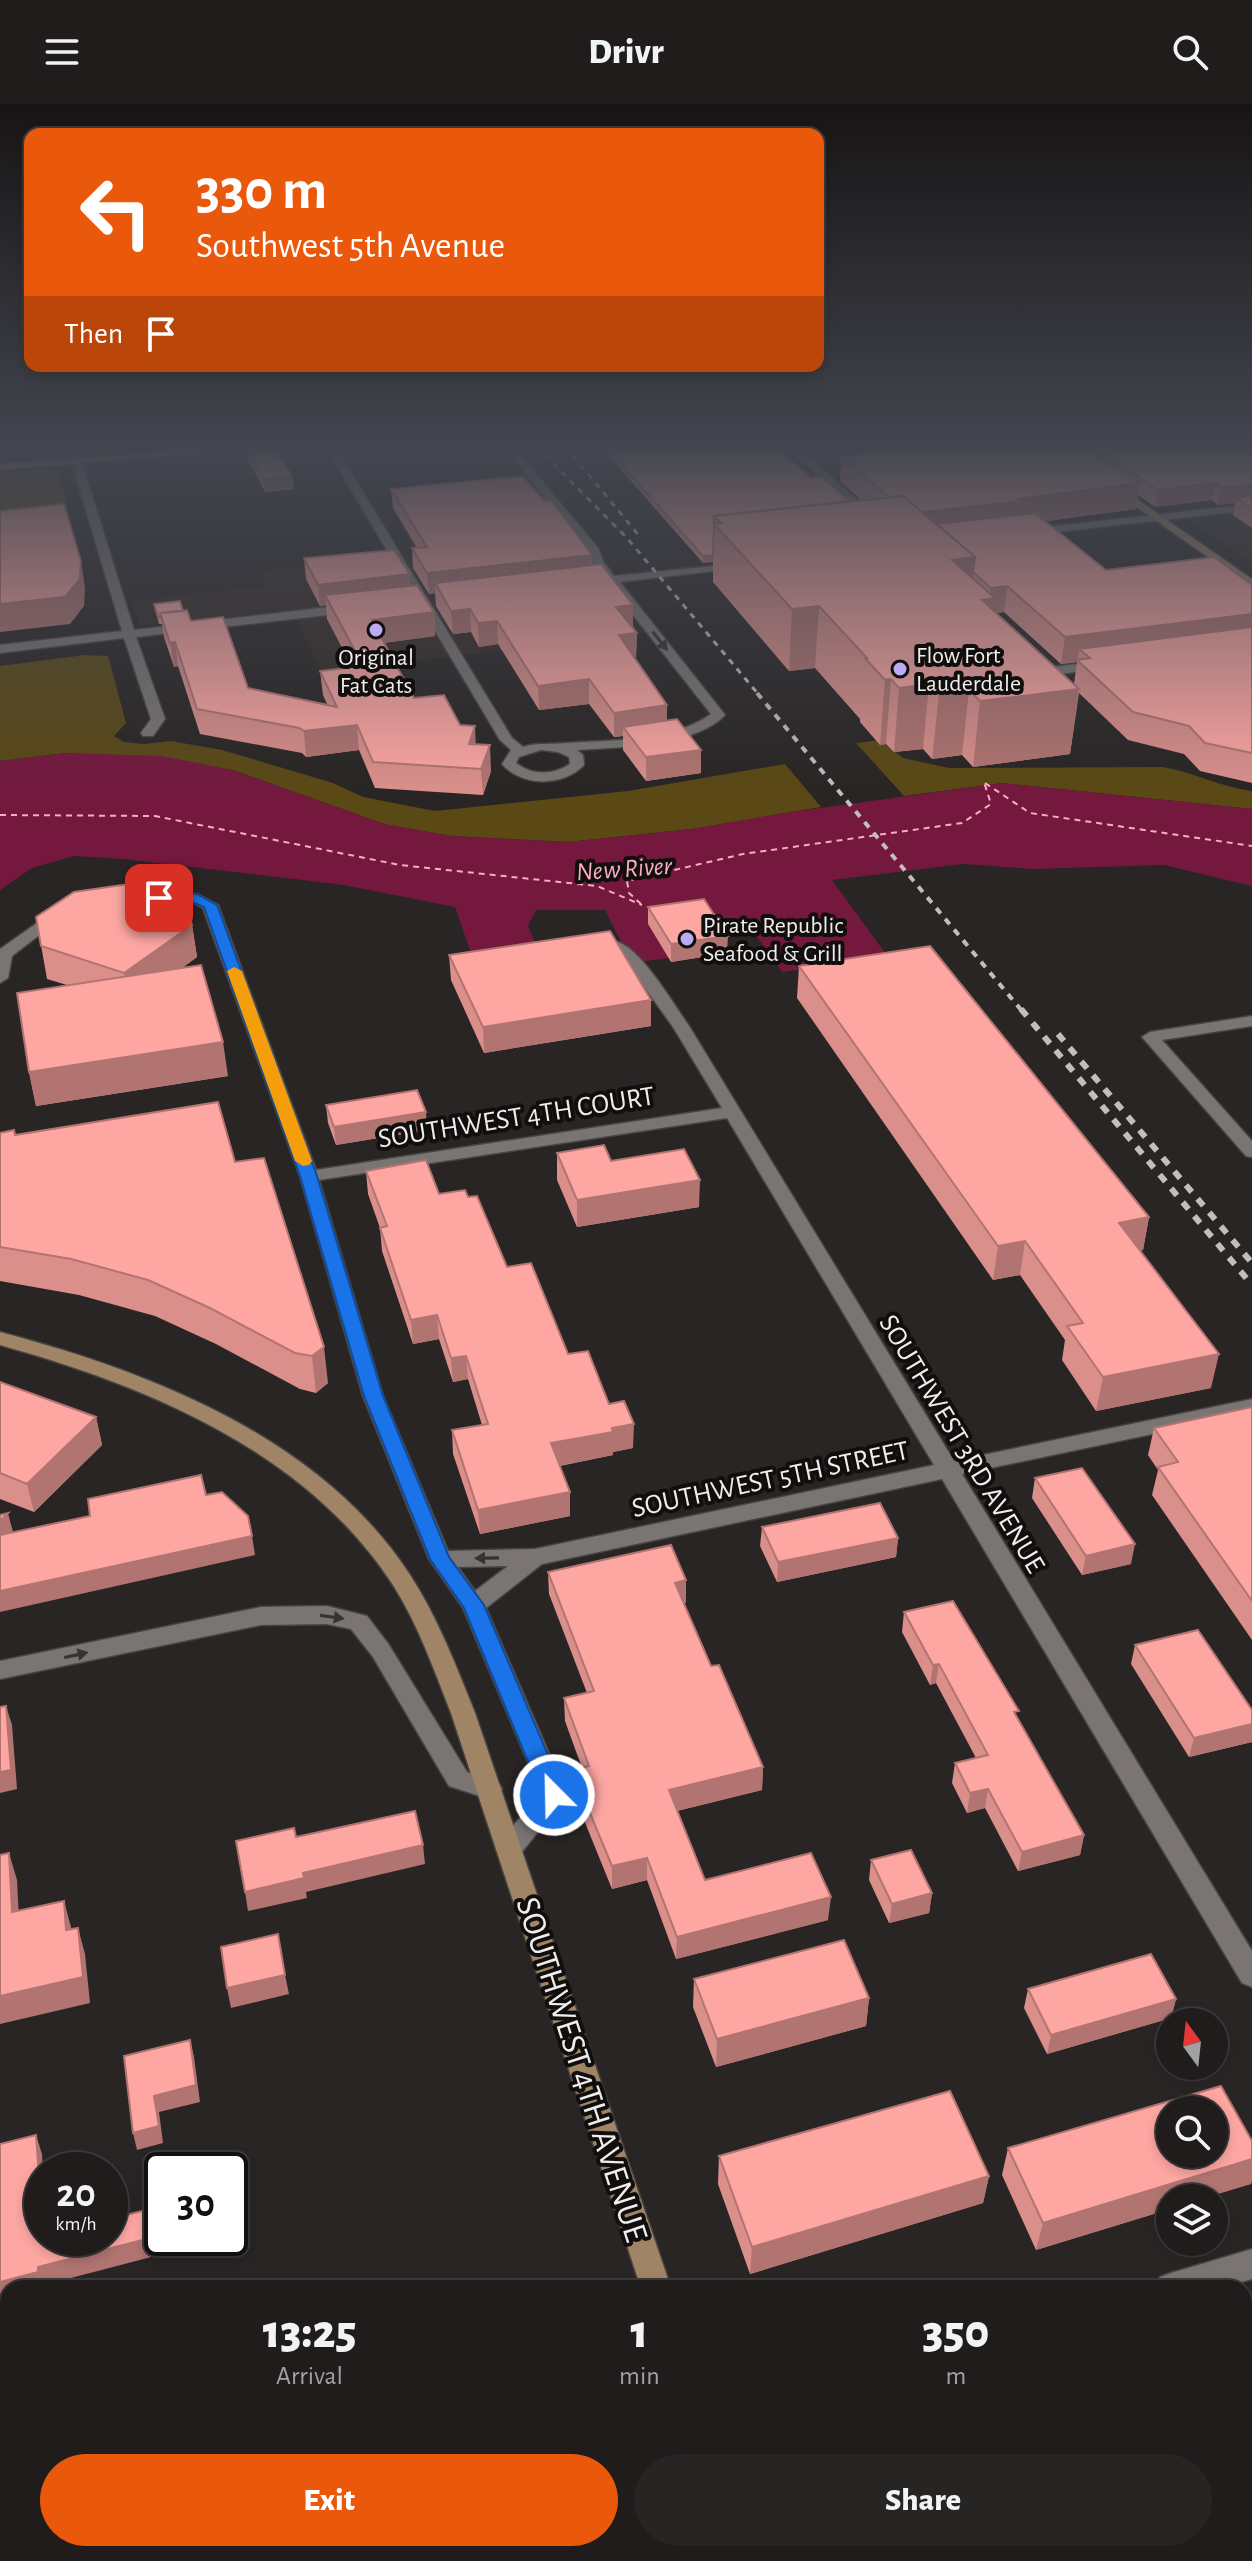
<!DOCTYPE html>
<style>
body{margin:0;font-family:"Alegreya Sans",sans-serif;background:#272524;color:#f1f3f6;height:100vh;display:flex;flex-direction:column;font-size:30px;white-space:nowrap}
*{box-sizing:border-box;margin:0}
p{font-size:26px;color:#a1a1a3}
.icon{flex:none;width:44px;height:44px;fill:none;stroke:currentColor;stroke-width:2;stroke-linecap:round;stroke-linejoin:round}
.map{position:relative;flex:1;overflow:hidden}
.panel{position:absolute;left:0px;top:2176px;width:1252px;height:282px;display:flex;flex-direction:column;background:#1f1c1b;border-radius:24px 24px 0 0;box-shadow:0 4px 12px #0003,0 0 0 2px #3c3a3a}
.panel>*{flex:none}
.banner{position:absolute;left:24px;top:24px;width:800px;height:244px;border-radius:16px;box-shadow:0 4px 12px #0003,0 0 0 2px #3c3a3a;background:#ea580c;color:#fff;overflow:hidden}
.needle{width:52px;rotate:345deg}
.controls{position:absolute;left:1156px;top:1904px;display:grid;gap:16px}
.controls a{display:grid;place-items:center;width:72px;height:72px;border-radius:50%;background:#1f1c1b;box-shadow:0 4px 12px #0003,0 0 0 2px #3c3a3a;font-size:40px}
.speed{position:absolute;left:24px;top:2048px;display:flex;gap:16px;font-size:40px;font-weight:700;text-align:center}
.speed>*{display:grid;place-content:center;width:104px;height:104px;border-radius:50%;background:#1f1c1b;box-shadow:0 4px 12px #0003,0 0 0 2px #3c3a3a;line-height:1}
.speed small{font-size:20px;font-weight:400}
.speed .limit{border:4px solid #111;border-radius:12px;background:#fff;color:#111}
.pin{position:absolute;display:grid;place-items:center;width:68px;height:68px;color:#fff;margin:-34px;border-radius:16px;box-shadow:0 4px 12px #0006}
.me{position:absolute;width:88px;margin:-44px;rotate:337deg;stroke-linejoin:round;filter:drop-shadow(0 0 6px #0008)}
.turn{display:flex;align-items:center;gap:28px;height:168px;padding:0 40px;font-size:36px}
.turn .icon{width:104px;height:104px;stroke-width:2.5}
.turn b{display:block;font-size:56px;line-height:68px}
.then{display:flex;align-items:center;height:76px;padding:0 40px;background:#0003;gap:16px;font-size:30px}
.eta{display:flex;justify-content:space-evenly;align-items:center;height:136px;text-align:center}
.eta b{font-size:48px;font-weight:800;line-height:56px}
.cta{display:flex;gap:16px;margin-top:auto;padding:16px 40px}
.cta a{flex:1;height:92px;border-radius:48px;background:#ea580c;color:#fff;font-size:32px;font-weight:800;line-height:92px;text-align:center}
.cta a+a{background:#272524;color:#f1f3f6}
header{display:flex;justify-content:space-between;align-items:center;height:104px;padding:0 40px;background:#1f1c1b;font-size:36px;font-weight:800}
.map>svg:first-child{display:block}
</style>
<header><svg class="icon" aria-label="menu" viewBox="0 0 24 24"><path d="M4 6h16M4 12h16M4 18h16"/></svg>Drivr<svg class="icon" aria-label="search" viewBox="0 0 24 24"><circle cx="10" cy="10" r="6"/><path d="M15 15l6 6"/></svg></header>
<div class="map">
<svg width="1252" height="2457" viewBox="0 0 1252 2457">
<rect width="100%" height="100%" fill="#292524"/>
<path fill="#352b27" d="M1084,342H1252V460L1108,359Z
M534,385L651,529L321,568L292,505L140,522L130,497L265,482L259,468L416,450L391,401Z"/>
<path fill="#5a4815" d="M44,365L58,368L69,410L0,418V369Z
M85,551L108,552L126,619L114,632L124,638L144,640L171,637L222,646L333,679L363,693L435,707L628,687L785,660L821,703L692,725L568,738L451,732L384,720L233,666L66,649L0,657V562Z
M880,636L903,654L949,664L1162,663C1194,668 1220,683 1252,687V705L1002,679L904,692L856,639Z"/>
<path fill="#74183e" d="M66,649L161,652L233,666L384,720L451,732L568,738L692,725L784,709L1002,679L1252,705V782L1164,761L1032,765L963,760L832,776L888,853L782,868L754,828L730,832L715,810L648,820L669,854L632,859L605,806H536L528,822L540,851L474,858L455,803L344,781L124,755L74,752L32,764L0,786V657Z"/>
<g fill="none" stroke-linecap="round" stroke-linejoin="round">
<path stroke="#fbacc3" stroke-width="2" stroke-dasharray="6 5" stroke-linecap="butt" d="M985,679L1030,709L1252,742
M0,711L155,712L400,761L597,782L642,801
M641,800L629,789L627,777L743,750L962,719L991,700L984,678"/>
<g stroke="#474443" stroke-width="3">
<path id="minor" d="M325,342H335L512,634L523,643C539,638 550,641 566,639C612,636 672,638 711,610L608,479L584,480V476L603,473L591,457L588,447L503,342H513L598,444L603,457L614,472L743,459V463L739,464L620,478L725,611C694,643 619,643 577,646L583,651L584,661C563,683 522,683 502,660L511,646L500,636ZM541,646L558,648L569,653L570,660C553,671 533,672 516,659L519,653Z
M785,342H796L876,412V416H868Z
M76,353L81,356L134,526L354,500L360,504L354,508L136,533L165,615L153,632H143L141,629L151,615L124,534L0,549V541L122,527L71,356Z
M1252,400V406L1029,431L1023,428L1029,425Z
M1101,557L1105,558V564L1052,571L1028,563L1034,559L1052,563Z
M158,789L197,790L218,801L316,1066L722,1004L673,923L633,867L610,843L618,838C642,846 674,901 689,922L954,1357L1252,1295V1309L962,1370L1252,1847V1883L1242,1879L942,1375L542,1460L486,1504L567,1691L518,1753L509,1756L500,1753L496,1745L500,1737L541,1689L463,1504L429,1455L363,1292L300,1072L203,804L194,799L153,797V791ZM727,1014L934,1361L535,1445L448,1447L383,1292L319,1076ZM508,1462L475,1487L458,1463Z
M61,810L69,815L47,825L12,852L8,874L0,879V845L37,819Z
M1252,912V922L1162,936L1252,1037V1053L1246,1052L1142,933L1150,928Z
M327,1502L367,1512L389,1541L467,1668L498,1678L502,1685L498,1692L489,1695L449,1682L373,1553L351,1525L327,1520L261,1521L0,1575V1557L261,1503Z
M249,2450H304L301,2457H246Z"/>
</g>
<g stroke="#474443" stroke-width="3">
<path id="tertiary" d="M1252,2145V2175L1221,2184H1156L1160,2173L1171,2169Z"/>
</g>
<g stroke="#474443" stroke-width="3">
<path id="secondary" d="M1115,380L1252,475V484L1111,385V381Z
M0,1228C151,1268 321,1334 410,1471C438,1514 456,1562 475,1609L671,2184H641L451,1609C434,1566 418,1520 393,1481C306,1347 147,1282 0,1241Z
M726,2450H760L762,2457H728Z"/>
</g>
<g stroke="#474443" stroke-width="3">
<path id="primary" d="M224,342H261L256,345L0,366V360Z"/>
</g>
<use href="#minor" fill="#7a7573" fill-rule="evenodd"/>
<use href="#tertiary" fill="#7a7573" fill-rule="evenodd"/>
<use href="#secondary" fill="#a08466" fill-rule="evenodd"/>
<use href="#primary" fill="#c69359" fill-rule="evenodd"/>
<path stroke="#c2bebd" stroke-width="3" stroke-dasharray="6 6" stroke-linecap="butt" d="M536,342L627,434L759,591
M565,342L641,434"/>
<path stroke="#c2bebd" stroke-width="4" stroke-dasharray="7 7" stroke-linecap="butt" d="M757,589L1022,907"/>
<path stroke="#c2bebd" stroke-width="6" stroke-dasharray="9 9" stroke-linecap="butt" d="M1021,905L1252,1181
M1058,930L1252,1159"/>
</g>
<path fill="#da8f8b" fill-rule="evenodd" d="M600,342H776L810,373L849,397L861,396L840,377L841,352L919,344L916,342H1085L1099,351L1100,346L1252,349V424L1233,411L1235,399L1218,401L1212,396L1155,403L1138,391L1136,405L1044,417L1106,466L1252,481V679L1200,667L1184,650L1128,636L1079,589L1070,650L973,663L962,651L932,655L923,645L894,648L886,640L880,641L860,618V615L815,564L789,567L713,478V458L703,459ZM1004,508L1061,560L1077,558L1074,580L997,509Z
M246,343L292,372L294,385L265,388L248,356Z
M391,385L592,461L637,529L636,553H634L667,601V617L701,646V669L646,677L623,646V632L614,633L589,600L539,606L498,540L479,543L471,528L453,530L436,502L435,489L429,490L413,464L412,444H417L393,404Z
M304,454L410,470V482L434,508L435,532L384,539L414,594L460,621L476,640L491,667L483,691L375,684L359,646L306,653L302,649L200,630L178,562L174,563L164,533L162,520H159L154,500L183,507L248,584L327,600L323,591L320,567L352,563L327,515L326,501L320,502L306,475Z
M648,803L727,849L671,858L648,820Z
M36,813L192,821L197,853L182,864L228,972L36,1002L29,968L67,881L47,875Z
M449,851L651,896V922L484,949L451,876Z
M799,862L1149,1113L1143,1146L1140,1147L1211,1284L1096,1307L1062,1256L1065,1236L1020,1171L993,1176L797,894Z
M326,1001L427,1026L336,1041L328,1019Z
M0,1029L235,1058L328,1279L316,1289L300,1285L216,1240L155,1212L79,1191L0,1177Z
M557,1049L611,1057L699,1103L577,1123L557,1076Z
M366,1067L439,1090L468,1093L507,1163L568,1250L609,1300L633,1344L613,1348V1351L560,1362L570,1388V1412L480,1430L453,1350L452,1326L482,1321L468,1275L453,1278L439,1235L413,1240L382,1147L380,1124L368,1090Z
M0,1278L96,1313L102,1341L34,1408L0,1395Z
M1252,1303V1536L1152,1391L1158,1366L1148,1351L1154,1324Z
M1035,1374L1131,1460L1082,1471L1032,1394Z
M762,1423L898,1434L896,1453L777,1478L760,1442Z
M548,1468L686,1476V1499H684L711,1562L763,1663L762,1686L677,1707L705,1776L828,1816L676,1855L647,1776L612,1785L573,1689L572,1666L582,1664L565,1617L564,1594L587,1589L549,1490Z
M904,1508L1018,1614L1084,1731L1080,1751L1018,1767L985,1704L967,1709L952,1679L955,1659L976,1654L936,1579L930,1581L902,1528Z
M1135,1541L1252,1606V1638L1189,1653L1131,1560Z
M871,1756L932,1789L929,1809L889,1819L869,1776Z
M694,1875L869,1894L866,1922L716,1963L693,1903Z
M1028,1885L1176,1895L1171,1914L1047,1950L1024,1904Z
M1008,2044L1251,2080L1170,2094V2105L1036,2146L1002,2071Z
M719,2052L989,2072L983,2099L750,2170L718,2080Z
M1252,2226V2457H1234L1230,2450H1244V2229Z
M984,2450H1156L1159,2457H986Z"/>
<path fill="#b17471" d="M292,372L294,385L265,388L263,375Z
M1139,379L1136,405L933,433L908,410Z
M1215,379L1212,396L1155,403L1157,386Z
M1252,381V398L1236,394L1235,399L1218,401L1221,384Z
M592,451L593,471L435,479V489L429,490L427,469Z
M713,451V458L703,459V452Z
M975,453L969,513L952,456Z
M81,457L85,484L84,502L70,520L0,528V500Z
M410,470L411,492L325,491L326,501L320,502L318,481Z
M1007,482L1004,508L993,510L982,496L990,495L991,484Z
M633,501V524L616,526V503Z
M819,502L815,564L789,567L792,505Z
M470,505L471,528L453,530L451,507Z
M434,508L435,532L374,540L372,516Z
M1252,510V536L1090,554L1079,545L1077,558L1061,560L1065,533Z
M497,517L498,540L479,543L478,519Z
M637,529L636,553L619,555V531Z
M175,538L178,562L174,563L170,539Z
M589,575V600L539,606L538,582Z
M891,575L886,640L880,641L885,576Z
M929,580L923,645L894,648L899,584Z
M1079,585L1070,650L973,663L980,597Z
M969,586L962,651L932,655L939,590Z
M667,601V626L623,623V632L614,633V609Z
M357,621L359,646L306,653L304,627Z
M475,622L476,648L470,665L469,640Z
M490,641L491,667L483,691L481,665Z
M701,646V669L646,677V653Z
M192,821L197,853L130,902L124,869Z
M728,832L727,849L671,858V840Z
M651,896V922L484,949L483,923Z
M223,938L228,972L36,1002L29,968Z
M426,1008L427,1026L336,1041L334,1023Z
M700,1076L699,1103L577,1123V1096Z
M1149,1113L1143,1146L1113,1152L1119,1119Z
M1025,1137L1020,1171L993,1176L998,1142Z
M437,1211L439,1235L413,1240L411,1216Z
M324,1243L328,1279L316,1289L312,1252Z
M1219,1250L1211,1284L1096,1307L1103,1273Z
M466,1252L468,1275L453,1278L451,1254Z
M96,1313L102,1341L34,1408L27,1380Z
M634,1320L633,1344L613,1348V1351L552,1363L551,1339Z
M570,1388V1412L480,1430L478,1406Z
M8,1409L13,1428L0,1441V1417Z
M252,1432L255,1451L0,1508V1487Z
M898,1434L896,1453L777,1478L778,1458Z
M1135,1440L1131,1460L1082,1471L1086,1452Z
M686,1476V1499L674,1501L675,1479Z
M939,1560L936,1579L930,1581L933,1561Z
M6,1602L12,1621L17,1685L0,1689V1668Z
M1252,1620V1638L1189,1653L1194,1634Z
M763,1663L762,1686L668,1709L669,1686Z
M988,1685L985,1704L967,1709L970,1689Z
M1084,1731L1080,1751L1018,1767L1022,1748Z
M423,1741L425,1760L306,1788L307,1794L248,1807L245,1788L303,1769Z
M9,1749L17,1776L20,1834L12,1808Z
M647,1754V1776L612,1785V1762Z
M932,1789L929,1809L889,1819L892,1800Z
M831,1793L828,1816L676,1855L677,1833Z
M64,1797L71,1823L74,1852L66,1826Z
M78,1824L85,1850L90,1899L0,1920V1892Z
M285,1871L289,1890L231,1904L227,1884Z
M869,1894L866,1922L716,1963L717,1935Z
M1176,1895L1171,1914L1047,1950L1051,1931Z
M190,1936L194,1953L200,1998L159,2008L163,2039L137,2046L133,2029L154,1992Z
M36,2031L42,2050L43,2066H42V2112Z
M1252,2055V2077L1251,2080L1205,2094H1170V2105L1036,2146L1043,2119Z
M989,2072L983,2099L750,2170L752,2143Z
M162,2131V2134H224L44,2181V2184H8V2196L0,2198V2178L38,2163Z"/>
<path fill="#fda6a2" stroke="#b17471" stroke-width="2" fill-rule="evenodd" d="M252,342H273L292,372L263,375L246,343Z
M605,342H776L810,373L821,372L849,397L714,412L713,451L703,452Z
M944,342H1085L1139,379L1018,395L1022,397L922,408L903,392L889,393L841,352Z
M1140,342H1183L1193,348L1237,343L1246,349H1252V381L1221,384L1215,379L1157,386L1100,346Z
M522,372L545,397L551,396L592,451L427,469L412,444L427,443L391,385Z
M903,392L975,453L952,456L995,494L982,496L1079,585L980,597L969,586L939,590L929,580L899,584L891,575L885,576L865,554H867L819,502L792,505L714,420L721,419L714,412Z
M1252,392V404L1236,394Z
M64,400L81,457L80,475L65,493L0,500V407Z
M1035,409L1106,466L1214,453L1252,481V510L1065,533L1007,482L991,484L973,468L975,453L937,420Z
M394,446L410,470L318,481L304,454Z
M601,460L633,501L616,503L637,529L619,531L667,601L614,609L589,575L538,582L497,517L478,519L470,505L451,507L435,479Z
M417,481L434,508L372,516L414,594L444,591L460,621L475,622L469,640L490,641L481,665L373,658L357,621L304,627L299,624L197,605L175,538L170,539L160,509L187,506L191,517L223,513L248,584L337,603L320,567L363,562L325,491Z
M180,497L183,507L160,509L161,512L158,513L154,500Z
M1252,523V649L1205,639L1189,622L1133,608L1077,556L1090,554L1079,545Z
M677,615L701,646L646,653L623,623Z
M136,779L184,793L192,821L124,869L41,842L36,813L74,788Z
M704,795L728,832L671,840L648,803Z
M610,827L651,896L483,923L449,851Z
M930,842L1149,1113L1119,1119L1219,1250L1103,1273L1067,1222L1083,1219L1025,1137L998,1142L799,862Z
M201,861L223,938L29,968L17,889Z
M417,986L426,1008L334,1023L326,1001Z
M218,998L235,1058L264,1054L324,1243L312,1252L295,1249L210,1204L148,1176L71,1155L0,1143V1029L14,1026L15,1031Z
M604,1041L611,1057L684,1045L700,1076L577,1096L557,1049Z
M426,1056L439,1090L465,1086L468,1093L477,1092L507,1163L531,1159L568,1250L588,1247L609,1300L624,1297L634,1320L612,1324L613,1328L551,1339L570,1388L478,1406L452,1326L488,1320L466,1252L451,1254L437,1211L411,1216L380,1124L387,1122L366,1067Z
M0,1278L96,1313L27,1380L0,1369Z
M1252,1303V1497L1158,1363L1178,1358L1154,1324Z
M1082,1364L1135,1440L1086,1452L1035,1374Z
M201,1371L206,1391L222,1388L248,1412L252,1432L0,1487V1431L90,1412L88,1395Z
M880,1399L898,1434L778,1458L762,1423Z
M8,1409L0,1417V1411Z
M671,1441L686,1476L675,1479L711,1562L719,1561L763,1663L669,1686L705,1776L811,1749L831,1793L677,1833L647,1754L612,1762L572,1666L589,1662L564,1594L594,1587L548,1468Z
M953,1497L1019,1607L1014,1608L1084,1731L1022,1748L988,1685L970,1689L955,1659L988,1651L939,1560L933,1561L904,1508Z
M1198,1526L1252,1606V1620L1194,1634L1135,1541Z
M6,1602L11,1666L0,1668V1603Z
M415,1707L423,1741L303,1769L304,1774L245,1788L236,1737L294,1724L296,1733Z
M911,1746L932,1789L892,1800L871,1756Z
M9,1749L12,1808L64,1797L66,1826L78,1824L83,1873L0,1892V1751Z
M278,1830L285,1871L227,1884L221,1843Z
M844,1836L869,1894L717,1935L694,1875Z
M1151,1850L1176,1895L1051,1931L1028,1885Z
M190,1936L196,1981L154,1992L159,2022L133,2029L124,1952Z
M1221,1982L1252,2037V2055L1043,2119L1008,2044ZM1170,2006H1214V2050H1170Z
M950,1987L989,2072L752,2143L719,2052Z
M36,2031L42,2112V2134H110V2115L162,2102V2131L38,2163V2168L0,2178V2040Z
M1252,2226V2438L1244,2420V2229Z
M592,2450H625L627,2457H571Z
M1000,2450H1156L1159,2457H1002Z"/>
<defs><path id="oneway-solid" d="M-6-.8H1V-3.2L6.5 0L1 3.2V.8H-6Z" transform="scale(2)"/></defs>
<g fill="#363331">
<use href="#oneway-solid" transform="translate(660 537) rotate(52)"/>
<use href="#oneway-solid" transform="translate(487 1454) rotate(179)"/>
<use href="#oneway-solid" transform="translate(332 1513) rotate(8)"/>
<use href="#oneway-solid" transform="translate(76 1551) rotate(-12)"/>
</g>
<linearGradient id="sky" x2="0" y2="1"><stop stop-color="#171414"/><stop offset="0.5" stop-color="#434650"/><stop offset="1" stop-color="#434650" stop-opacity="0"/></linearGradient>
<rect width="1252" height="686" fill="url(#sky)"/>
<path fill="#1a73e8" stroke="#114b97" stroke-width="2" d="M159,789L197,790L217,801L317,1072L383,1292L449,1453L484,1501L565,1691L562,1698L554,1700L546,1698L542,1691L464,1504L430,1455L364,1292L300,1072L204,803L194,799L154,797L152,794Z"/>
<path fill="#f59e0b" d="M234,863L242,867L312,1057L309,1061L303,1062L295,1057L227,867Z"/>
<g fill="#bcaaf5" stroke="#110f0e" stroke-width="3">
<circle cx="376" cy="526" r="8"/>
<circle cx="900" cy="565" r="8"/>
<circle cx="687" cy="835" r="8"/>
</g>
<g text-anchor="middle" stroke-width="8" stroke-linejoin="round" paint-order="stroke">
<g font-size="24" fill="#f0edec" stroke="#110f0e" text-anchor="start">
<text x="916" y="559">Flow Fort<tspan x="916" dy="28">Lauderdale</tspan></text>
<text x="376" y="561" text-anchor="middle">Original<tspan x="376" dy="28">Fat Cats</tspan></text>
<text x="703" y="829">Pirate Republic<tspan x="703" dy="28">Seafood &amp; Grill</tspan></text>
</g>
<g font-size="26" font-style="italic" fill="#fbacc3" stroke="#110f0e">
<text transform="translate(624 764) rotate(-4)" y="9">New River</text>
</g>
<g font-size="28" fill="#f0edec" stroke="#110f0e">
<text transform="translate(516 1012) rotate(-9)" y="10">SOUTHWEST 4TH COURT</text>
<text transform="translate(963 1339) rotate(59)" y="10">SOUTHWEST 3RD AVENUE</text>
<text transform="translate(770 1374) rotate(-12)" y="10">SOUTHWEST 5TH STREET</text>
</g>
<g font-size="34" fill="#f0edec" stroke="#110f0e">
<text transform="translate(583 1965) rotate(72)" y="12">SOUTHWEST 4TH AVENUE</text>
</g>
</g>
</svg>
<div class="controls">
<a><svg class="needle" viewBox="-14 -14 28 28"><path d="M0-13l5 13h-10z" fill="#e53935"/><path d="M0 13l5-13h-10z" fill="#a1a1a3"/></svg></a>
<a><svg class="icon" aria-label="search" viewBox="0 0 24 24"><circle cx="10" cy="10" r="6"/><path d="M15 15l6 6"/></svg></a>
<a><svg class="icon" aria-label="layers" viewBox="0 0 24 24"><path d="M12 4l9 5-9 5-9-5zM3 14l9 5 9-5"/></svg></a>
</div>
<div class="speed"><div>20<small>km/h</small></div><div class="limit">30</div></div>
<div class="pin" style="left:159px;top:794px;background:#d93025"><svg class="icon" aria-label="arrive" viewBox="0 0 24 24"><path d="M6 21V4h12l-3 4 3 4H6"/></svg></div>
<svg class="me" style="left:554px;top:1691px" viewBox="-20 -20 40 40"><circle r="17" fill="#1a73e8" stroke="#fff" stroke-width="3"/><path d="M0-11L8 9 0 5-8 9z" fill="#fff"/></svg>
<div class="banner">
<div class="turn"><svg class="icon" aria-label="left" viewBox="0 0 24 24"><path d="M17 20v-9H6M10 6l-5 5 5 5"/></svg><div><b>330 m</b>Southwest 5th Avenue</div></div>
<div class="then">Then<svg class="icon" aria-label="arrive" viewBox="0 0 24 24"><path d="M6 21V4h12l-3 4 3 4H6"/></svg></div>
</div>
<section class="panel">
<div class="eta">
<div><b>13:25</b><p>Arrival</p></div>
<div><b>1</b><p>min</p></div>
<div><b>350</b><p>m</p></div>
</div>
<div class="cta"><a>Exit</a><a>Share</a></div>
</section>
</div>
